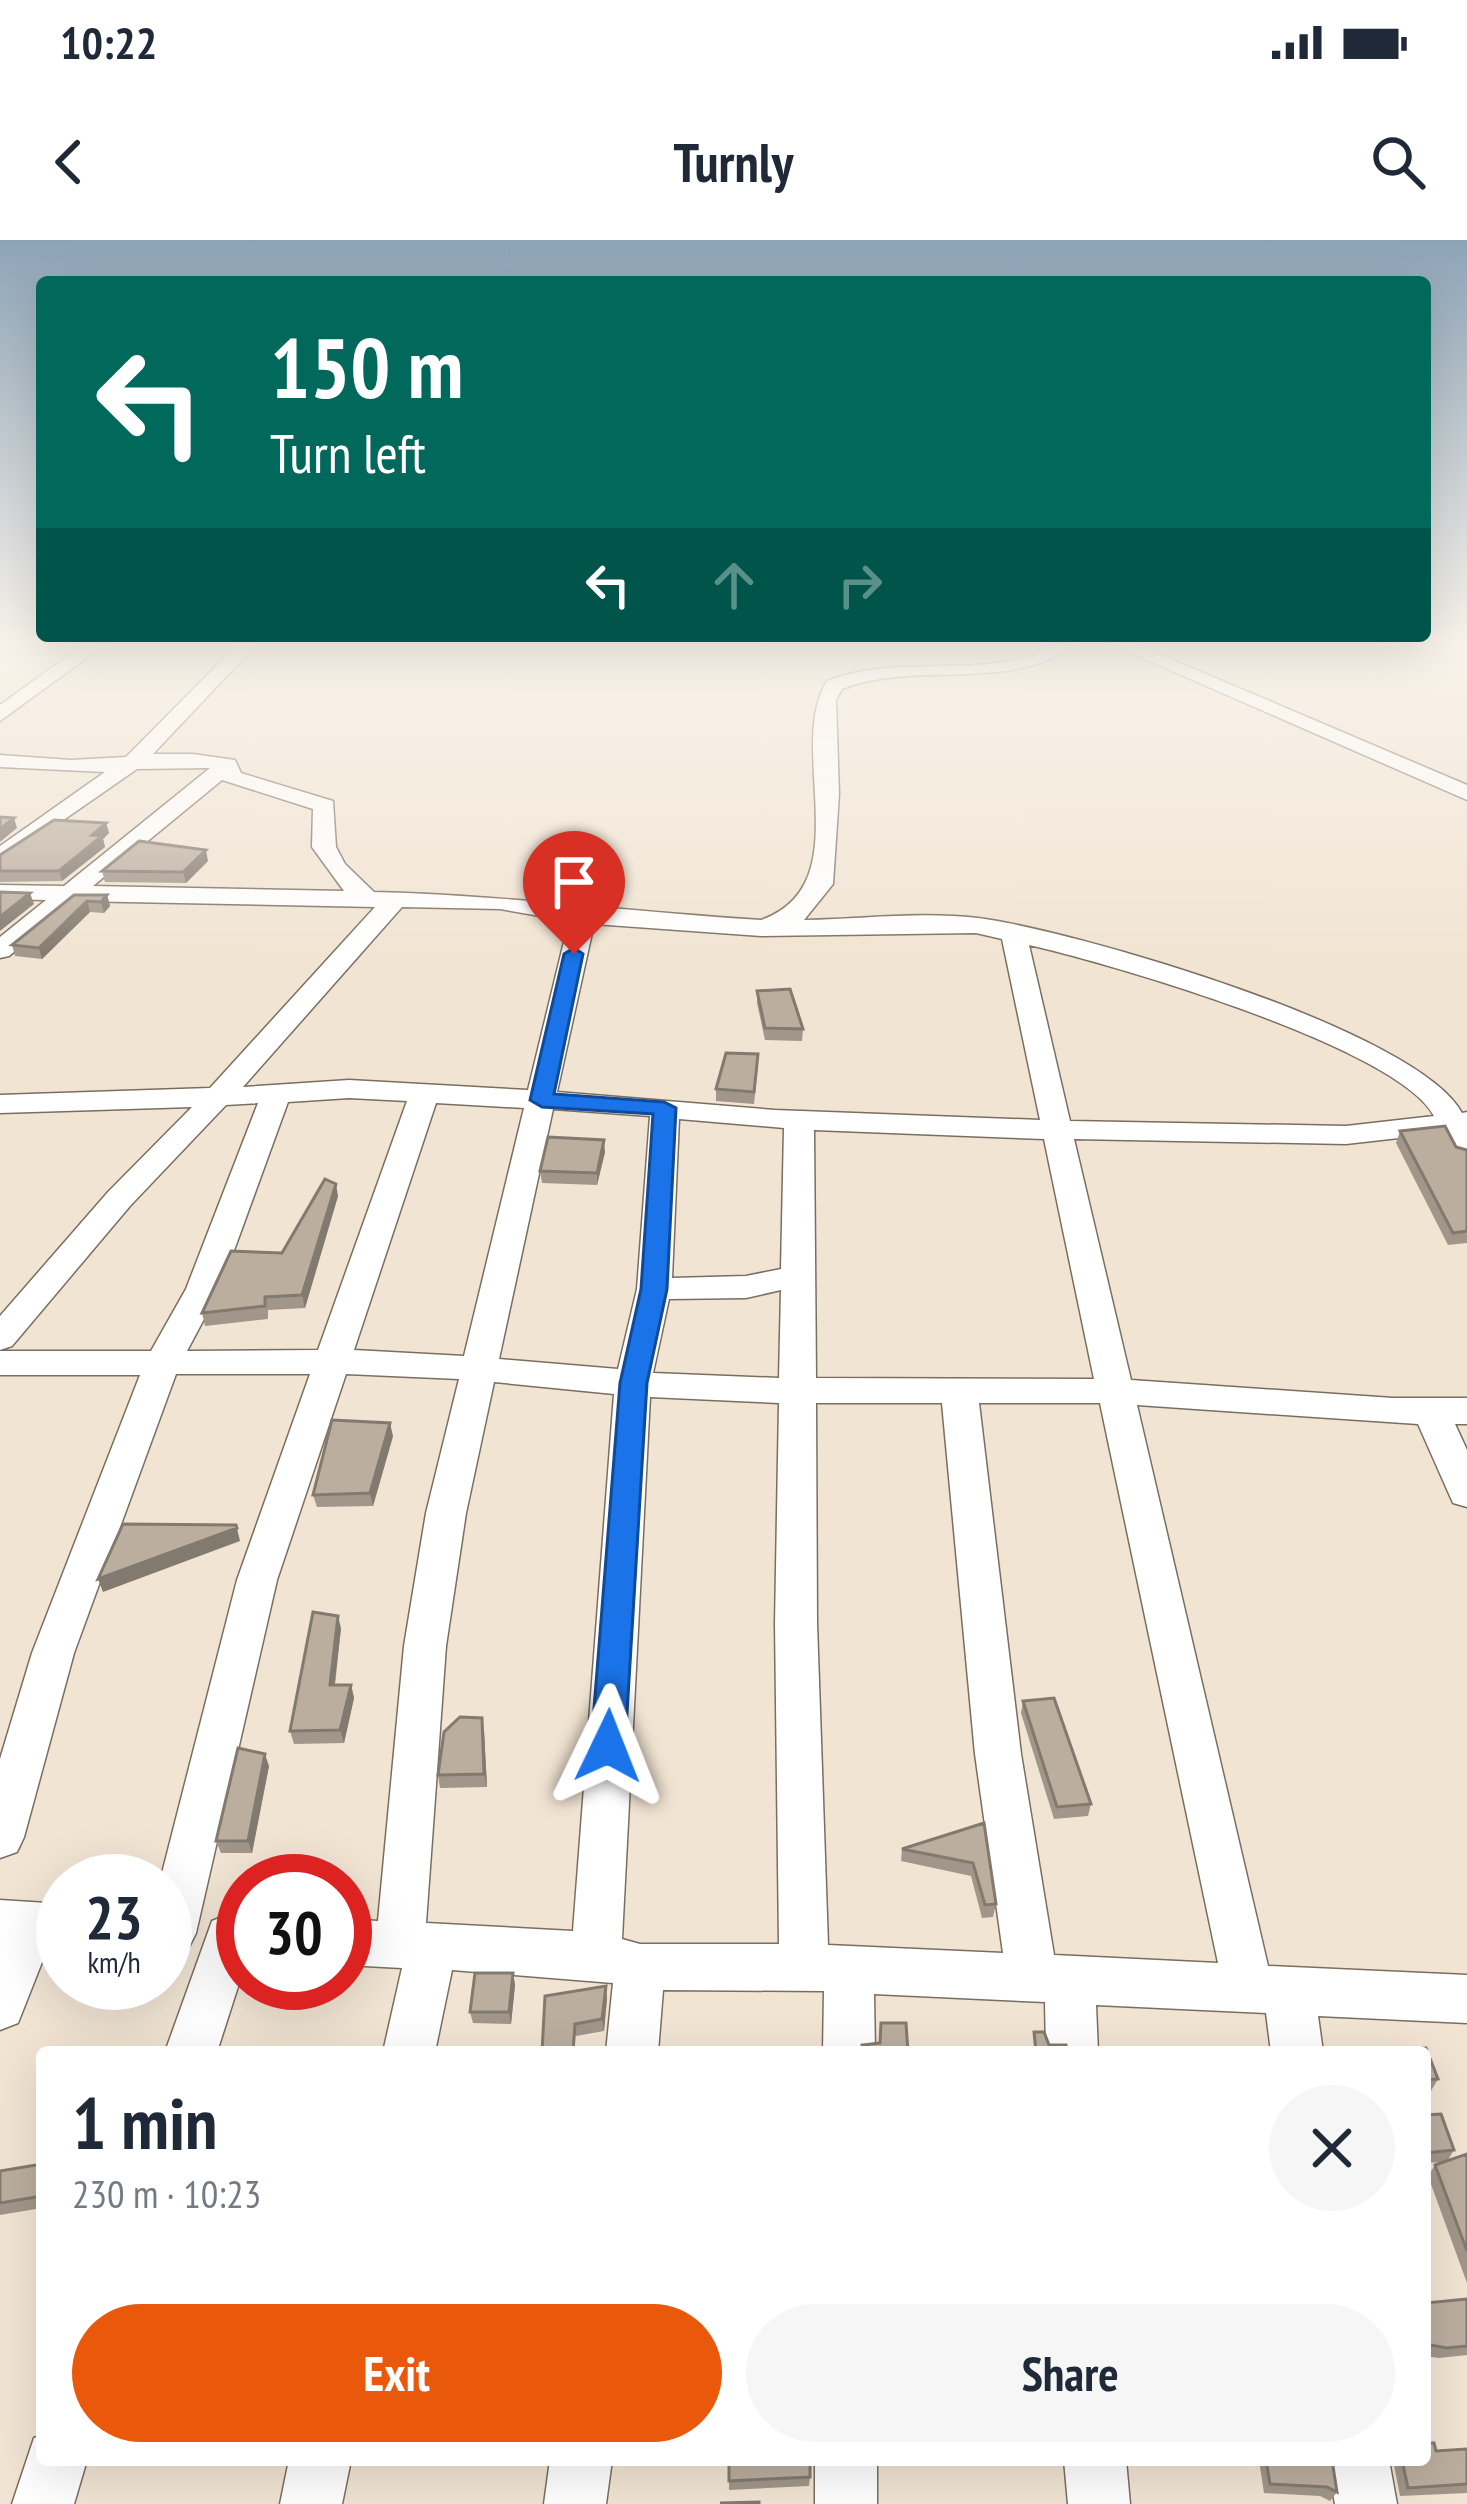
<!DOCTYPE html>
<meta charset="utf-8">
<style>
body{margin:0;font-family:"PT Sans Narrow",sans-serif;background:#f6f6f7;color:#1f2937;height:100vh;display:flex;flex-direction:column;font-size:45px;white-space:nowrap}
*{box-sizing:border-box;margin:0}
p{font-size:39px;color:#747a83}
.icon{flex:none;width:66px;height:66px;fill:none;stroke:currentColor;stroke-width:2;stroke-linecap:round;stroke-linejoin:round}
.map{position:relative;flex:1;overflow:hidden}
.panel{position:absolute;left:36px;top:1806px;width:1395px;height:420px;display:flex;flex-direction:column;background:#fff;border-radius:12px;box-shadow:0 12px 48px #0002}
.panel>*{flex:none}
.guide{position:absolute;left:36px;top:36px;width:1395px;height:366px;border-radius:12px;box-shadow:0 12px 48px #0002;background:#00695c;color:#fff;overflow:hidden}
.speed{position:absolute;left:36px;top:1614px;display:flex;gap:24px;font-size:60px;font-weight:700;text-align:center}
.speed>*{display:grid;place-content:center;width:156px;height:156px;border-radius:50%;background:#fff;box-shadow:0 12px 48px #0002;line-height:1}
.speed small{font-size:30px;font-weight:400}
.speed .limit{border:18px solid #d22;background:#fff;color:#111}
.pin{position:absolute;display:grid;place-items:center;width:102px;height:102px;color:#fff;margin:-123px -51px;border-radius:50% 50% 50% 0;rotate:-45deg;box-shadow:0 0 12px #0007}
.pin .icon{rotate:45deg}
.me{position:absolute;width:132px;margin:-66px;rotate:2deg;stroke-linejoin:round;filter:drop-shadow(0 0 9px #0008)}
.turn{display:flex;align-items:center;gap:42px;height:252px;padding:0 36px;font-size:54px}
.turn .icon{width:156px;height:156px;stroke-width:2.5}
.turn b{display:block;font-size:84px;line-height:102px}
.lanes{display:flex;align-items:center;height:114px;padding:0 36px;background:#0003;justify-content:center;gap:60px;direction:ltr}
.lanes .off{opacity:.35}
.round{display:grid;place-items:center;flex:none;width:126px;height:126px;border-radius:63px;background:#f6f6f7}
.headline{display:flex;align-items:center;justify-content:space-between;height:204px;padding:0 36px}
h1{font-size:72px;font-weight:700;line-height:90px}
.primary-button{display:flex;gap:24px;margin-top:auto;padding:24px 36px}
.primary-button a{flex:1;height:138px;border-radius:72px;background:#ea580c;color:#fff;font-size:48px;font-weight:700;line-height:138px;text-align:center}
.primary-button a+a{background:#f6f6f7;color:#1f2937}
.status{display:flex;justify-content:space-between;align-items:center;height:84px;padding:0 60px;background:#fff;direction:ltr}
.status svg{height:33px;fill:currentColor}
header{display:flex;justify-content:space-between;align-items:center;height:156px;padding:0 36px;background:#fff;font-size:54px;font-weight:700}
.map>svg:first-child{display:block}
</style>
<div class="status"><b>10:22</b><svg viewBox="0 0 49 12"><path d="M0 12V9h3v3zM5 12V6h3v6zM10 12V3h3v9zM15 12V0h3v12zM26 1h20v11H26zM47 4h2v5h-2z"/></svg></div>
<header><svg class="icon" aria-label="back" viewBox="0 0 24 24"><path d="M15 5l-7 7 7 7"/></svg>Turnly<svg class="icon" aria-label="search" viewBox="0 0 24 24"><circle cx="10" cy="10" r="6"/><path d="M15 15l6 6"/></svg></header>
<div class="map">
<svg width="1467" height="2264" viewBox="0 0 1467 2264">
<rect width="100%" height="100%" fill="#f1e4d3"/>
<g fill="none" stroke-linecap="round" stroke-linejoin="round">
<g stroke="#7a6e60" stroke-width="3">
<path id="street" d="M86,403H107L0,481V465Z
M239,403H258L153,514H193L235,520L241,533L333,561L336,607L345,624L374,652C503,655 631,672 761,680C861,645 785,508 827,441C888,417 952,433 1015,420C1042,414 1045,403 1077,403C1009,455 918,419 842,449L836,460L839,554L833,644L804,680C860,679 922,671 978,678C1073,690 1418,790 1462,873L1467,872V919L1456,917L1443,893L1346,904L1074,899L1131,1140L1393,1158H1467V1184H1455L1467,1210V1267L1453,1263L1418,1184L1137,1165L1268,1726L1467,1735V1783L1318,1776L1323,1812H1271L1266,1773L1096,1765L1098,1812H1046L1045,1762L874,1754L875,1812H823L824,1751L663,1750L658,1812H606L613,1743L452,1730L435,1812H383L402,1728L345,1725V1679L378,1681L404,1406L426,1273L459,1139L346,1134L277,1340L196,1693L188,1709L171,1716L165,1713V1641H160L237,1340L310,1134H176L74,1413L24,1597L17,1612L0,1618V1519L32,1413L140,1135H0V1111H151L186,1049L258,863L226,865L130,966L12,1106L0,1110V1076L108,952L192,867L0,873V855L210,848L375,667L75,661L9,716L0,718V697L46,660L0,659V645L64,646L210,528L137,529L0,624V606L105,532L0,527V515L71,520L126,517ZM222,540L313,569L312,607L344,651L93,646ZM402,667L500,669L569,681L528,850L349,840L243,847ZM594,684L761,696L976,693L1002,699L1040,880L775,870L557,852ZM1029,705C1109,723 1398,807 1434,876L1346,886L1070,881ZM349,858L407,861L318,1110L187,1111L220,1049L288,862ZM436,863L524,868L464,1116L354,1110ZM553,869L650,876L637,1049L618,1129L499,1119ZM679,879L784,888L781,1029L746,1036L672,1038ZM814,890L1044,899L1094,1139L816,1138ZM781,1050L779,1138L653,1133L669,1059L746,1058ZM494,1142L614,1154L573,1691L426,1683L446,1406L466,1273ZM650,1157L779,1163L775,1383L779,1704H640L622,1699ZM816,1163H942L975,1514L1003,1713L828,1705L817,1383ZM979,1163H1100L1218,1723L1054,1715L1021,1514Z
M1108,403H1133L1467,545V560Z
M0,1660L63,1664V1708L48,1707L18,1783L0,1790Z
M229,1674L243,1680V1731L217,1812H165L212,1681Z
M42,2195V2220H87L74,2264H12L34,2198Z
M289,2220H351L342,2264H280Z
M550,2220H612L606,2264H544Z
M815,2220H877V2264H815Z
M1064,2220H1126L1130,2264H1068Z
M1327,2220H1389L1397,2264H1335Z"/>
</g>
<use href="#street" fill="#fff" fill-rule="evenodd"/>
</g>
<path fill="#a19689" d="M106,583L109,593L103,599L105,607L62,641L0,642V615Z
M208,621L186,643L105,642L102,631Z
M74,655H107L110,666L104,673L90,672L42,719L15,716L12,705Z
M757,751L803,789L802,801L765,800L757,763Z
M758,826L754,864L716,861V849Z
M1400,891L1467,910V1003L1448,1005L1396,903Z
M605,912L597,945L542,943L540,931Z
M338,956L305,1068L268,1070V1079L205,1086L202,1073L282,1013Z
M393,1196L373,1266L317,1267L313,1255Z
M341,1388L335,1445H351L354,1458L344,1503L294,1504L290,1491Z
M1023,1461L1091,1564L1088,1576L1054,1579L1021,1473Z
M484,1491L487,1547L440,1548L438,1535Z
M269,1526L252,1613H221L216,1601Z
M984,1583L996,1664L993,1677L982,1678L971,1636L901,1621L902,1609Z
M513,1733L515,1745L511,1784L473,1783L470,1772Z
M607,1758L604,1791L576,1796L542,1812Z
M1426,1808L1438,1839L1431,1851H1425V1812H1392L1394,1809Z
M1425,1875L1454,1910L1448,1920L1467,1914V2043L1428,1936L1435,1925L1443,1922L1425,1923Z
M42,1924V1968L0,1975V1931Z
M1467,2059V2115L1439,2118L1425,2116V2063Z
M1467,2209V2253L1400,2256L1393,2220H1425L1436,2211Z
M729,2220L810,2237L809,2246L729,2250Z
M1259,2220H1332L1337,2252L1330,2261L1320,2256L1264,2253Z"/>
<path fill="#837a6f" d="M14,578L17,588L0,602V589Z
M106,583L109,593L103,599L105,607L62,641L59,631Z
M206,610L208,621L186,643L183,632Z
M30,653L34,664L0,691V677Z
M107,655L110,666L104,673L101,662Z
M87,661L90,672L42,719L39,708Z
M604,900L605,912L597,945V933Z
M336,944L338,956L305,1068L302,1055Z
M390,1183L393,1196L373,1266L370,1253Z
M237,1288L240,1301L103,1352L98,1339Z
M338,1376L341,1388L333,1458L330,1445Z
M351,1445L354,1458L344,1503L340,1490Z
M482,1478L484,1491L487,1547L484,1534Z
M265,1514L269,1526L252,1613L248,1601Z
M513,1733L515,1745L511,1784L509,1772Z
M606,1746L607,1758L604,1791L602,1779Z"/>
<path fill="#bbae9f" stroke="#837a6f" stroke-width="3" d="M0,577L14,578L0,589Z
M54,580L106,583L92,595L102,596L59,631H0V615Z
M139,601L206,610L183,632L102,631Z
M0,652L30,653L0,677Z
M74,655H107L101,662L87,661L39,708L12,705Z
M790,749L803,789L765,788L757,751Z
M726,813L758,814L754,852L716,849Z
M1445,886L1456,907L1467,910V991L1453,993L1400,891Z
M548,897L604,900L597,933L540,931Z
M325,939L336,944L302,1055L265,1057V1066L202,1073L231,1011L282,1013Z
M332,1180L390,1183L370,1253L313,1255Z
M123,1284L236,1285L237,1288L98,1339Z
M313,1372L338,1376L330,1445H351L340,1490L290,1491Z
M1054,1458L1091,1564L1057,1567L1023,1461Z
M460,1477L482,1478L484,1534L438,1535L444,1492Z
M238,1508L265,1514L248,1601H216Z
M984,1583L996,1664L985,1665L973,1623L902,1609Z
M475,1733H513L509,1772H470Z
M606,1746L602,1779L575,1784L573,1812H542L545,1756Z
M881,1783H906L908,1812H863L862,1805L880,1803Z
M1034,1792H1044L1049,1805H1066L1067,1812H1036Z
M1426,1808L1438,1839L1425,1840V1812H1395L1394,1809Z
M282,1809H310V1812H282Z
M1441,1874L1454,1910L1425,1913V1875Z
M1467,1914V2011L1435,1925Z
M42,1924V1956L0,1963V1931Z
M1467,2059V2106L1447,2108L1425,2104V2063Z
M1425,2203H1434L1436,2211L1467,2209V2244L1408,2248L1402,2220H1425Z
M729,2220H810V2237L729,2241Z
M1266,2220H1332L1337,2252L1327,2247L1270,2244Z
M759,2262V2264L720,2263Z"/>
<linearGradient id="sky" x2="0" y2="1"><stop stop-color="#8da4b7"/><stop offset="0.56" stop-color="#f9f3eb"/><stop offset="1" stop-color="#f9f3eb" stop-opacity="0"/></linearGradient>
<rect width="1467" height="720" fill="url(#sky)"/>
<path fill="#1a73e8" stroke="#114b97" stroke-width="3" d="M574,708L583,714L554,854L664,862L676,868L667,1049L647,1143L625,1506L620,1516L608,1520L596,1516L591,1506L620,1143L641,1049L653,874L542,867L530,860L564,714Z"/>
</svg>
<div class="speed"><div>23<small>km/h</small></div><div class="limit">30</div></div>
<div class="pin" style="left:574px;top:714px;background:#d93025"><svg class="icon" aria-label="arrive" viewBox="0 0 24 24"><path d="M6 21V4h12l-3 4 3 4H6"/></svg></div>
<svg class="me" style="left:608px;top:1506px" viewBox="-20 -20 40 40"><path d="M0-17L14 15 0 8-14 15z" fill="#1a73e8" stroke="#fff" stroke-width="4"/></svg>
<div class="guide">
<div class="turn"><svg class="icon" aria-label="left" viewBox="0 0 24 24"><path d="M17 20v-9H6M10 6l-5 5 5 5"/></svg><div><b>150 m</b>Turn left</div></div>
<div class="lanes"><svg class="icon" aria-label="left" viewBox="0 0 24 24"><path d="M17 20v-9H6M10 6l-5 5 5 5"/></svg><svg class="icon off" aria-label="ahead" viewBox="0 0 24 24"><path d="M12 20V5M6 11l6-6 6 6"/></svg><svg class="icon off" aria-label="right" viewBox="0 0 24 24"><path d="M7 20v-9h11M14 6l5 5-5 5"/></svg></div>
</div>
<section class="panel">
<div class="headline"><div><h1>1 min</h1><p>230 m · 10:23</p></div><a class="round"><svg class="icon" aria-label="close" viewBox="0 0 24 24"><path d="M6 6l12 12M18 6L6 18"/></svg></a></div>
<div class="primary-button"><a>Exit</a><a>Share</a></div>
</section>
</div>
